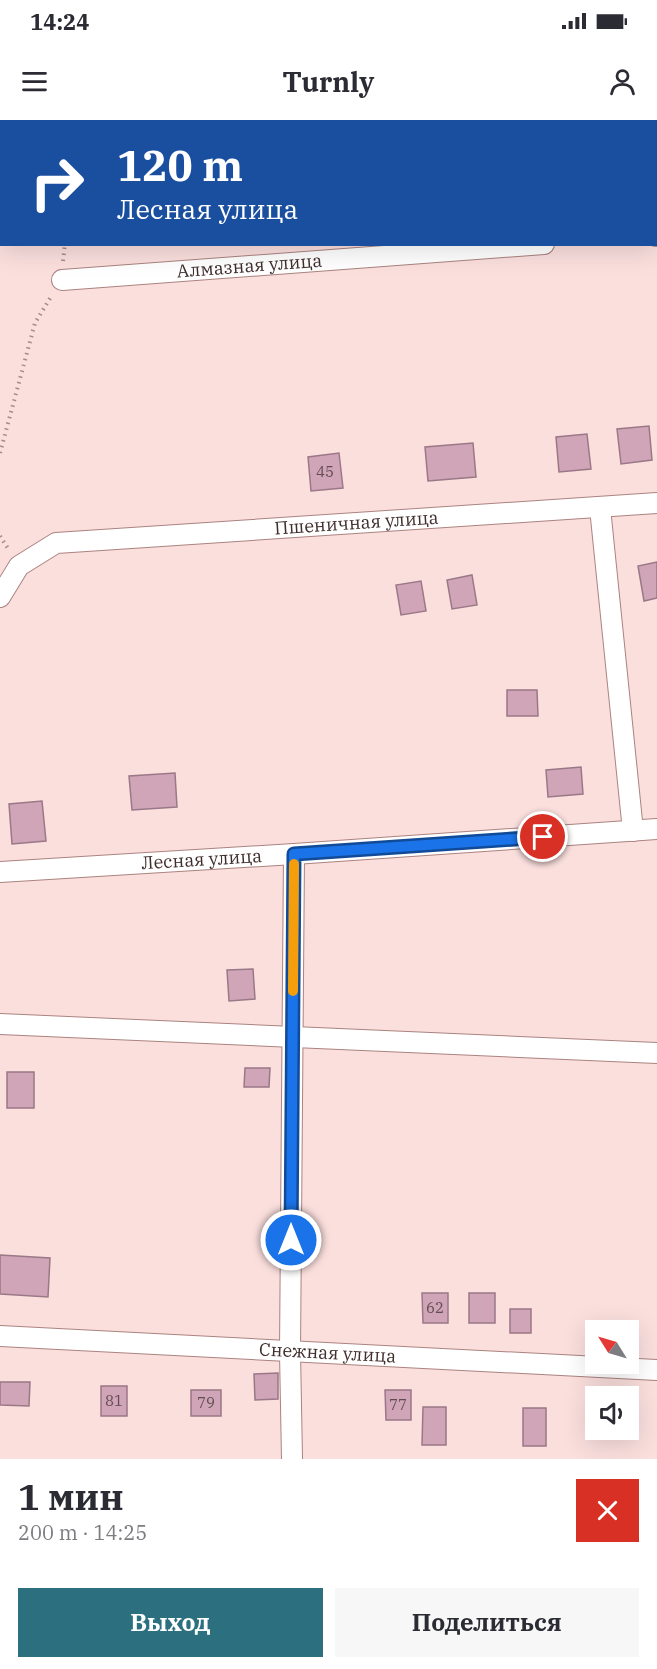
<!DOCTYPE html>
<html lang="ru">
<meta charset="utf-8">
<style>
body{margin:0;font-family:"IBM Plex Serif",serif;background:#f7f7f7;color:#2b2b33;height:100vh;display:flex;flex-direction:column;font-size:22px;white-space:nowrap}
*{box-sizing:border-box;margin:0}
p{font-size:20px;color:#7c7c81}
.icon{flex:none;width:33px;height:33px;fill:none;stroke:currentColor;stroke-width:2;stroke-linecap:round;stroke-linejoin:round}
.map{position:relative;height:1339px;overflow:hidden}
.panel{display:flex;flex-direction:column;background:#fff;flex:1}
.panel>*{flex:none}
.guide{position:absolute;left:0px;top:0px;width:657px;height:126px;box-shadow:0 6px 24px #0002;background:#1a4fa0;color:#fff;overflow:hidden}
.needle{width:39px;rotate:307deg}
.buttons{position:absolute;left:585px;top:1200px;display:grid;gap:12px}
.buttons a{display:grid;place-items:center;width:54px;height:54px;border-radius:0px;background:#fff;box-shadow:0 6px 24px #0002;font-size:30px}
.pin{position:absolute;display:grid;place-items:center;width:51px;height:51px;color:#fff;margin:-26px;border:3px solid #fff;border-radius:50%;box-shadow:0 2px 6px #0007}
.me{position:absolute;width:66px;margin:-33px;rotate:0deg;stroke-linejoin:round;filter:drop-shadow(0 0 4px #0008)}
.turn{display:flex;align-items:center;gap:21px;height:126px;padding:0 18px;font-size:27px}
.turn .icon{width:78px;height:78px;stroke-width:2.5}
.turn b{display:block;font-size:42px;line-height:51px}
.round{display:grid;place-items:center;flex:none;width:63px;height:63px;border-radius:0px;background:#f7f7f7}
.summary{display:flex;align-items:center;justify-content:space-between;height:102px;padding:0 18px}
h1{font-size:36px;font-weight:700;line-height:45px}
.cta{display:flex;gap:12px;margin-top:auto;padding:12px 18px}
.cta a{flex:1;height:69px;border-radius:0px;background:#2c7080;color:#fff;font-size:24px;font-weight:700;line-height:69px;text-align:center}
.cta a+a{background:#f7f7f7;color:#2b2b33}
.status{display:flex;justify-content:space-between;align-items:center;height:42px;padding:0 30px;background:#fff;direction:ltr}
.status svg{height:16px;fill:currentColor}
header{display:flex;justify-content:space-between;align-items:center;height:78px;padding:0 18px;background:#fff;font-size:27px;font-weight:700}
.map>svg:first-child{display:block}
</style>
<div class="status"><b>14:24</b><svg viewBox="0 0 49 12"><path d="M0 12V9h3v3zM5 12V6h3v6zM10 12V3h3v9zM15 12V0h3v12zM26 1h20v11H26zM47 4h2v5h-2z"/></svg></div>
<header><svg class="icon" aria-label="menu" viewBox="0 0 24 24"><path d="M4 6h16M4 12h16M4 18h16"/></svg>Turnly<svg class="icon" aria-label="person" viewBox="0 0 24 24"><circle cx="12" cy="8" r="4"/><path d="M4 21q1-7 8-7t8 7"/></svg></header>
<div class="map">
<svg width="657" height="1339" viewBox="0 0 657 1339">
<rect width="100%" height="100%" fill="#fadfdd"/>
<path fill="#cfa5b7" stroke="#9b7887" stroke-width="1.5" d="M649,306L652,340L621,344L617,309Z
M587,314L591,349L559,352L556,317Z
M473,323L476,357L428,361L425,327Z
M339,333L343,368L311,371L308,337Z
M657,442V478L644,481L638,446Z
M472,455L477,485L452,489L447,460Z
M421,461L426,491L401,495L396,465Z
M507,570H537L538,596H507Z
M581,647L583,674L548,677L546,650Z
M175,653L177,687L132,690L129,656Z
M42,681L46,721L12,724L9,684Z
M253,849L255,879L229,881L227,850Z
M245,948H270L269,967H244Z
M7,952H34V988H7Z
M0,1135L50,1138L48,1177L0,1174Z
M422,1173H448V1203H423Z
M469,1173H495V1203H469Z
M510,1189H531V1213H510Z
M278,1253V1279L255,1280L254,1254Z
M0,1262H30L29,1286L0,1285Z
M101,1266H127V1296H101Z
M191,1270H221V1296H191Z
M385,1270H411V1300H386Z
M423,1287H446V1325H422Z
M523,1288H546V1326H523Z"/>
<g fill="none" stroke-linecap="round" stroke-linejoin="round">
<g stroke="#ab837f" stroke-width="22">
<g id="minor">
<path d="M656,116H657"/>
<path id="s1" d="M62,160L544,124"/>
<path d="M600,388L633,711"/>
<path id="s2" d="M0,477L19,446L56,423L657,383"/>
<path id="s3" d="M0,752L294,734L657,709"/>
<path d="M0,904L657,933"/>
<path id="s4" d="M0,1216L657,1250"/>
<path d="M292,1339L290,1232L294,734"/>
</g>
</g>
<path stroke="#a38d8b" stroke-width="4" stroke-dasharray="1.5 4.5" stroke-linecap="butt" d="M96,2V0
M63,141L65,124
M0,333L35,203L52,175
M0,416L9,430"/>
<use href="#minor" stroke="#fff" stroke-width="20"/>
</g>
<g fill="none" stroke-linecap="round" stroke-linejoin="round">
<g stroke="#114b97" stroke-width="15">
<path id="route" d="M291,1120L294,734L543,717"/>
</g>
<use href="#route" stroke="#1a73e8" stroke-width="10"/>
<path stroke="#f59e0b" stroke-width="10" d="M293,871L294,744"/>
</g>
<g text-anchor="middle" stroke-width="4.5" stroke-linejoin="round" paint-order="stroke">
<g font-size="15" fill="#634c50">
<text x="325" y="357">45</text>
<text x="435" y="1193">62</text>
<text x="114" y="1286">81</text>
<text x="206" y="1288">79</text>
<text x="398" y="1290">77</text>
</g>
<g font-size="18" fill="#3f2e2d" stroke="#faf1f0">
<text dy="6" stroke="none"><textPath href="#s1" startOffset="188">Алмазная улица</textPath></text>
<text dy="6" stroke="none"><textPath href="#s2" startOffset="381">Пшеничная улица</textPath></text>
<text dy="6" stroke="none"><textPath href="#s3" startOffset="202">Лесная улица</textPath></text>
<text dy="6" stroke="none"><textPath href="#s4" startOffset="328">Снежная улица</textPath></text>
</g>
</g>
</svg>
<div class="buttons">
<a><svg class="needle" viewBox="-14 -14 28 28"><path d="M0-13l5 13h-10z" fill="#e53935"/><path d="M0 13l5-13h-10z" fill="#7c7c81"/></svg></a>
<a><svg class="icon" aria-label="sound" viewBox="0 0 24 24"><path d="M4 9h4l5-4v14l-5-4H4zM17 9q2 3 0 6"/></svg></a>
</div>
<div class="pin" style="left:543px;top:717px;background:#d93025"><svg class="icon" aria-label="arrive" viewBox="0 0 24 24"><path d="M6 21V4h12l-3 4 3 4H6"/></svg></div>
<svg class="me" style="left:291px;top:1120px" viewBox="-20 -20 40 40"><circle r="17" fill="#1a73e8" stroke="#fff" stroke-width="3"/><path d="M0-11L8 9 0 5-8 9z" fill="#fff"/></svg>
<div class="guide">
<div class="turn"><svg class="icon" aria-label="right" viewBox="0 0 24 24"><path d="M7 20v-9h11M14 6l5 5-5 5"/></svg><div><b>120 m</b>Лесная улица</div></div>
</div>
</div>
<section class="panel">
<div class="summary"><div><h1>1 мин</h1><p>200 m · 14:25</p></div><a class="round" style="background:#d93025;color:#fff"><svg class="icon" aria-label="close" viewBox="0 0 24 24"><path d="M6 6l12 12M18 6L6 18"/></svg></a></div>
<div class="cta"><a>Выход</a><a>Поделиться</a></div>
</section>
